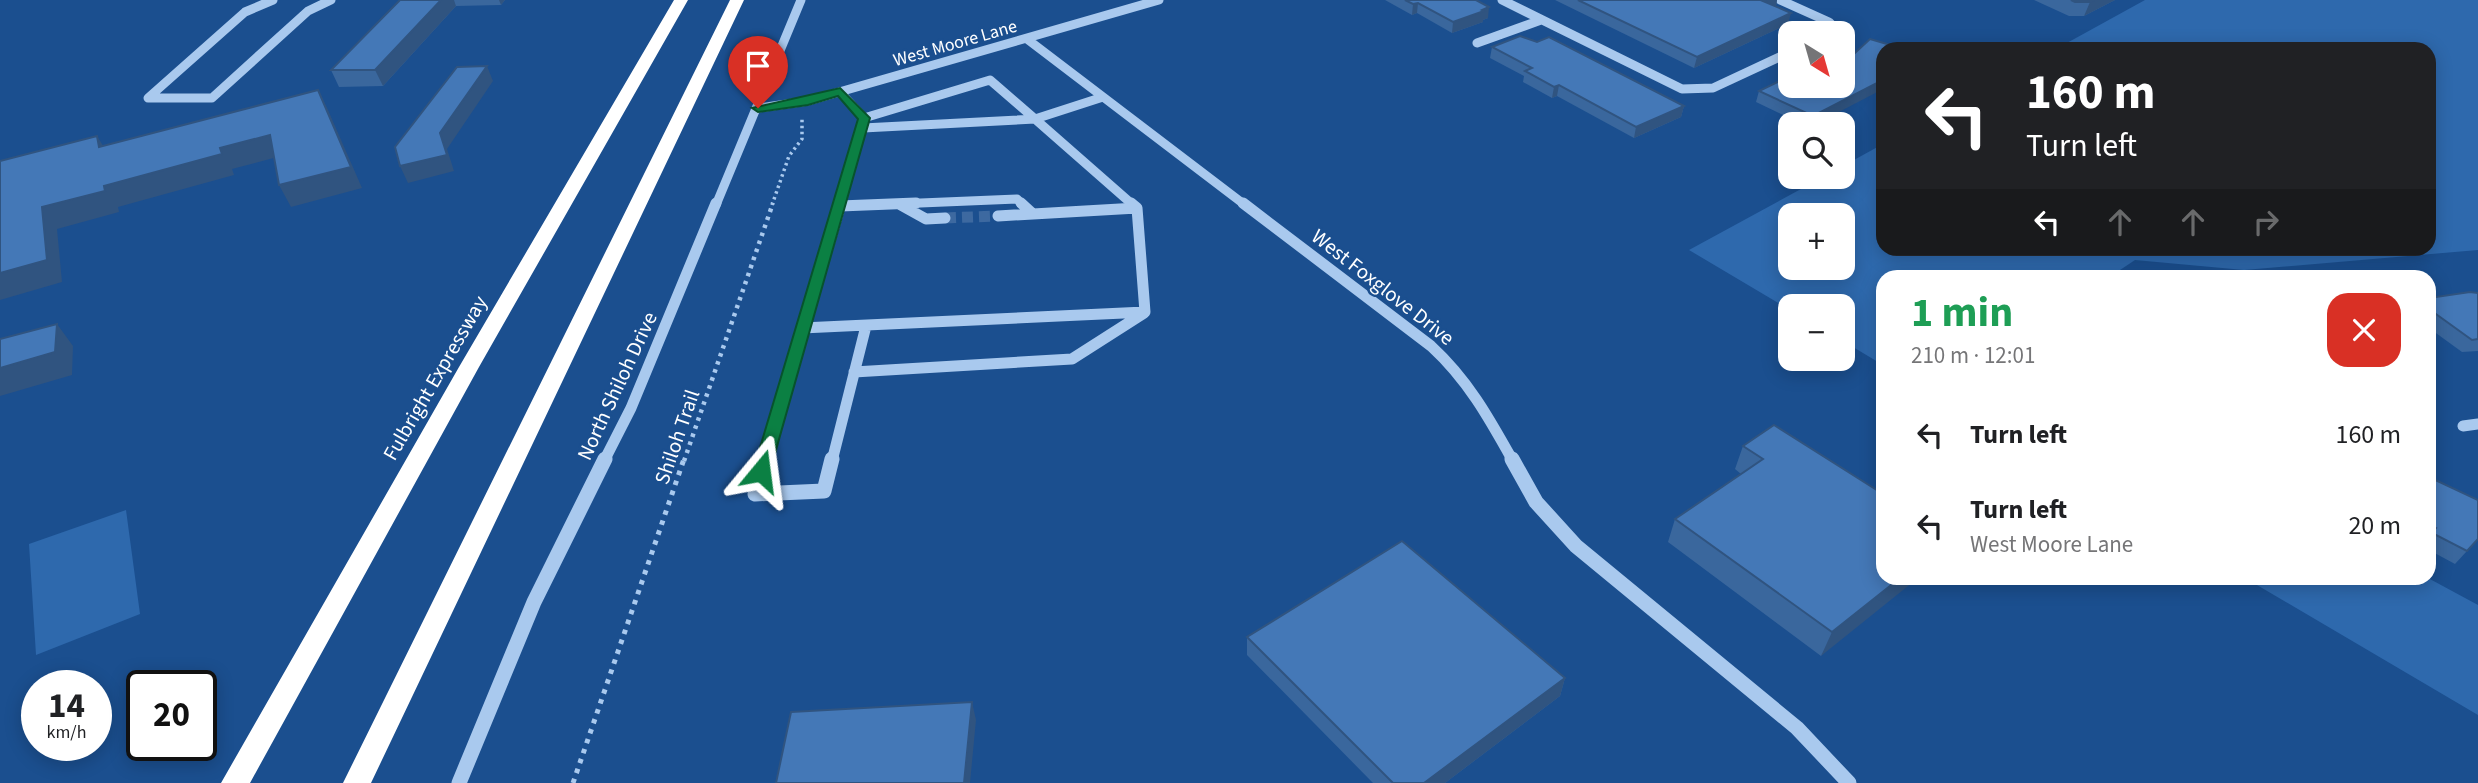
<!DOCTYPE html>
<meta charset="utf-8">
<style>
body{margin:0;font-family:"Source Sans 3",sans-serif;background:#f6f6f6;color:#202124;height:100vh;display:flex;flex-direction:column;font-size:26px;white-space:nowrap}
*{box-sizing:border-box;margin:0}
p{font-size:23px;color:#757577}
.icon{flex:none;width:38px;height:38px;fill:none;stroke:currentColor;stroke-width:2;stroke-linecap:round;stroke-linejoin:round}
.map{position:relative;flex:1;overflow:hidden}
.sheet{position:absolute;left:1876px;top:270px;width:560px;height:315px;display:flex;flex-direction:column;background:#fff;border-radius:21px;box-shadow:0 4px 18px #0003}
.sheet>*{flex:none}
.top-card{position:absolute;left:1876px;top:42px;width:560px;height:214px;border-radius:21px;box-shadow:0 4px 18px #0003;background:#202124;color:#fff;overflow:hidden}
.needle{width:46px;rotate:143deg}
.tools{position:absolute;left:1778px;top:21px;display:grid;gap:14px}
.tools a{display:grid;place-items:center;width:77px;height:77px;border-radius:14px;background:#fff;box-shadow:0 4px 18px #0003;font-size:35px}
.speed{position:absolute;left:21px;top:670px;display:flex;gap:14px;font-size:35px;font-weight:700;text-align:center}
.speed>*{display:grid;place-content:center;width:91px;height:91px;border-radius:50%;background:#fff;box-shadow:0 4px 18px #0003;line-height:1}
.speed small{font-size:18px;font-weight:400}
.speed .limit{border:4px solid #111;border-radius:10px;background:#fff;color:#111}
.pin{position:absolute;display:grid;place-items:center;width:60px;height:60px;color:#fff;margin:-72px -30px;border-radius:50% 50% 50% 0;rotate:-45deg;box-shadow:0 0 7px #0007}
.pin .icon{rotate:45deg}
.me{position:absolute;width:77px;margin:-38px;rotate:16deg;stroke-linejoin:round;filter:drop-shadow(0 0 5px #0008)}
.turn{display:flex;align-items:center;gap:24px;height:147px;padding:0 35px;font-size:32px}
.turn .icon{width:91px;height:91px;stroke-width:2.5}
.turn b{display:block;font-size:49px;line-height:60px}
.lanes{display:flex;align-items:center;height:66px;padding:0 35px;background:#0003;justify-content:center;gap:35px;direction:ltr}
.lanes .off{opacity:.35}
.round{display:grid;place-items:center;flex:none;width:74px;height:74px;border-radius:21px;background:#f6f6f6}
.headline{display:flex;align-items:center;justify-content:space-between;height:119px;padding:0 35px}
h1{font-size:42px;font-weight:700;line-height:52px;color:#1e9e55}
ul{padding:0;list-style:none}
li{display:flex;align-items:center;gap:21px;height:91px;padding:0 35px}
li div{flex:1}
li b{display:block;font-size:26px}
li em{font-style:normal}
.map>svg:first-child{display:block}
</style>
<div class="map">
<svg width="2478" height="783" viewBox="0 0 2478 783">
<rect width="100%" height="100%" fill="#1b4f8f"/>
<path fill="#2e69ad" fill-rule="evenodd" d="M2145,0H2478V250L2244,270L2135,260L2111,276H1883V365L1843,341V306H1790V310L1689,250L1823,177H1843V166L1883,144V248H2429V49H2056ZM1790,215H1843V268H1790Z
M126,510L140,614L36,655L29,544Z
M2245,578H2428L2478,605V715Z"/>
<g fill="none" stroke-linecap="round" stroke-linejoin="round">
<path stroke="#3d69a0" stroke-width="11" stroke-dasharray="11 6" stroke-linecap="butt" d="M945,218L998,216"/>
<path stroke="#a9c9ee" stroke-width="3.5" stroke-dasharray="2.5 3.5" stroke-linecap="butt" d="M772,205L789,156L802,139V118"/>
<path stroke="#a9c9ee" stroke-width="4.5" stroke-dasharray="3.5 5" stroke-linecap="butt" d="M684,461L773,203"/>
<path stroke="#a9c9ee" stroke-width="5" stroke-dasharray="4.5 6" stroke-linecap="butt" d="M573,783L684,459"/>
<path stroke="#a9c9ee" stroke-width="9" d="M273,0L245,12L148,98H212L308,11L331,0
M1502,0L1682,89L1713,88L1790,52
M1780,0L1829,22L1834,27L1830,33
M1027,39L1245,205
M1477,43L1541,20
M840,92L864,118L840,205
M758,108L808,101L1159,0
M864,118L990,80L1035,119L1103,97
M863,128L1035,119L1133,205
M716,205L801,0
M872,205L1017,199L1023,205"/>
<path stroke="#a9c9ee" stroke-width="11" d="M1021,203L1033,214L1137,208
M1243,203L1431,346C1468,380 1489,418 1513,461
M899,204L926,219L945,218
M840,206L916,203
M998,216L1033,214
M802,328L1145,312L1137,208L1131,203
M854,372L1072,359L1144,313
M2463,426L2478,424
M604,461L631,408L716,203
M765,461L841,203
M832,461L866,326"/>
<path stroke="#a9c9ee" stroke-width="15" d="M765,459L755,494L824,491L832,459
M1512,459L1536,502L1576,546L1797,728L1849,783
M459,783L534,602L605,459"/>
<path fill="#fff" fill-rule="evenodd" d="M674,0H688L479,367L250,783H221L459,367Z
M730,0H744L371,783H343Z"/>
</g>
<path fill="#3a679d" d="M400,0H505L501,5L456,6L383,86L339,87L331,70Z
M1385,0H1476L1488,18L1483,20V22L1452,33L1417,13L1412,15Z
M1555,0H1777L1776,6H1774L1788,24L1694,68Z
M2034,0H2115L2084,16H2069Z
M1492,47L1684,106L1681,117L1634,138L1557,96L1552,98L1523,82L1524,76L1490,58Z
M1843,86L1816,124H1802L1756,102L1759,91Z
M2478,293V351L2462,352L2429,328V298Z
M1774,425L1883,578L1821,656L1668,542L1675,519L1741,474L1735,469L1743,446Z
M2429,477L2478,539L2455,564L2429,550Z
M1247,637L1565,678L1560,696L1445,783H1373L1247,655Z"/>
<path fill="#305480" d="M441,0H454L456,6L383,86L375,70Z
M499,0H505L501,5Z
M1766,0H1777L1776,6L1760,12L1763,1Z
M2094,0H2115L2084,16L2090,2Z
M1418,3L1417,13L1412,15L1413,4Z
M1489,7L1488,18L1483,20V22L1452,33L1453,22Z
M1791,13L1788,24L1694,68L1697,57Z
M487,66L493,81L447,149L454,171L408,183L400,166L440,133Z
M1883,80V89L1816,124H1810L1813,116Z
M1559,85L1557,96L1552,98L1554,87Z
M318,90L328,110L362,188L291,207L279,185Z
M1684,106L1681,117L1634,138L1636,127Z
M270,135L281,156L232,169L234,175L118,207L119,212L57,229L62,282L0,300V273L42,207L104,186L220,148Z
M97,136L110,157L99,147Z
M57,324L73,346L72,375L0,396V368Z
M1900,578H1918L1821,656L1832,632Z
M1565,678L1560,696L1445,783H1424Z
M972,702L976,720L970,783H964Z"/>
<path fill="#4478b7" stroke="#305480" stroke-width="2" d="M400,0H441L375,70H331Z
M1405,0H1476L1489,7L1482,10L1484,11L1453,22L1418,3L1413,4Z
M1578,0H1766L1763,1L1791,13L1697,57Z
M2071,0H2094L2090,2H2075Z
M1520,36L1537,42L1549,37L1684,106L1636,127L1559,85L1554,87L1525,71L1532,68L1492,47Z
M1870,39L1904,49H1883V80L1813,116L1759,91L1790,76V86H1843V64Z
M487,66L440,133L447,155L400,166L395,147L457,67Z
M318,90L351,167L279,185L270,135L220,148L222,154L104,186L105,191L42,207L47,260L0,273V161L97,136L99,147Z
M2470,292L2478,293V339L2472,340L2429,309V298Z
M57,324L55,352L0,368V339Z
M1774,425L1883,494V578H1900L1832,632L1675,519L1763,459L1743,446Z
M2429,477L2478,500V539L2467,551L2432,533L2436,528L2429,524Z
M1402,541L1565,678L1424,783H1393L1247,637Z
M972,702L964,783H776L791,712Z"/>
<path fill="#0b8043" stroke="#07532c" stroke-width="2" d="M840,88L870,118L770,471L761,477L753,471L858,119L838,96L808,105L758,112L752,108Z"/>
<g text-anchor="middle" stroke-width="5" stroke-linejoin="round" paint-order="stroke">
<g font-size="18" fill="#fff" stroke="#1b4f8f">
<text transform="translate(955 43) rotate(-16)" y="6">West Moore Lane</text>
</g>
<g font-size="21" fill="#fff" stroke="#1b4f8f">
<text transform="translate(1383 287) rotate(38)" y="7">West Foxglove Drive</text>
<text transform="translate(435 378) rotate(-60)" y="7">Fulbright Expressway</text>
<text transform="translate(617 386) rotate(-65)" y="7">North Shiloh Drive</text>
<text transform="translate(677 437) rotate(-71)" y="7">Shiloh Trail</text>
</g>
</g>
</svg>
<div class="tools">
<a><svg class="needle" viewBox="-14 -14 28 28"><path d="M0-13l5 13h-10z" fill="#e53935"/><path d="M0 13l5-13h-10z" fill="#757577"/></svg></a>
<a><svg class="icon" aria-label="search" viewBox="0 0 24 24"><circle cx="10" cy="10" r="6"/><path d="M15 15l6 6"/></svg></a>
<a>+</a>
<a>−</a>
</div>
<div class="speed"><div>14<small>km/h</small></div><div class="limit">20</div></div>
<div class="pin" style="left:758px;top:108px;background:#d93025"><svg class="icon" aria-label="arrive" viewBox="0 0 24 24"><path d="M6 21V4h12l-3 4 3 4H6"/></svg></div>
<svg class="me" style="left:761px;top:471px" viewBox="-20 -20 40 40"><path d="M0-17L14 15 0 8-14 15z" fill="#0b8043" stroke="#fff" stroke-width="4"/></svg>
<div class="top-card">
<div class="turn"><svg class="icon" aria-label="left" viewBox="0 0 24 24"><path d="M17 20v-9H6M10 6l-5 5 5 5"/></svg><div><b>160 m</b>Turn left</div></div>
<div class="lanes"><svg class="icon" aria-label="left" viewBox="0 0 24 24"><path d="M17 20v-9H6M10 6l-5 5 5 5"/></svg><svg class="icon off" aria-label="ahead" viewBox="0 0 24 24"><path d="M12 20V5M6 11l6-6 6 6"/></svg><svg class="icon off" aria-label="ahead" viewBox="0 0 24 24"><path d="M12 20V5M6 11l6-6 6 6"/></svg><svg class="icon off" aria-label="right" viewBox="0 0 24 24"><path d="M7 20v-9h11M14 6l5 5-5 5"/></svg></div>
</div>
<section class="sheet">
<div class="headline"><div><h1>1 min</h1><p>210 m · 12:01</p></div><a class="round" style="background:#d93025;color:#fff"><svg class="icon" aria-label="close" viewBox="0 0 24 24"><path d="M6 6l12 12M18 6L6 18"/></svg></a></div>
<ul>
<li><svg class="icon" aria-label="left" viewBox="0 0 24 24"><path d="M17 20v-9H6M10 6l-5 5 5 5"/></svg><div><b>Turn left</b></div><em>160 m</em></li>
<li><svg class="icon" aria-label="left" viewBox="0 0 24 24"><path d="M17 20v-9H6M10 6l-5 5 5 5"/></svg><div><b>Turn left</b><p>West Moore Lane</p></div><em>20 m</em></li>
</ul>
</section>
</div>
